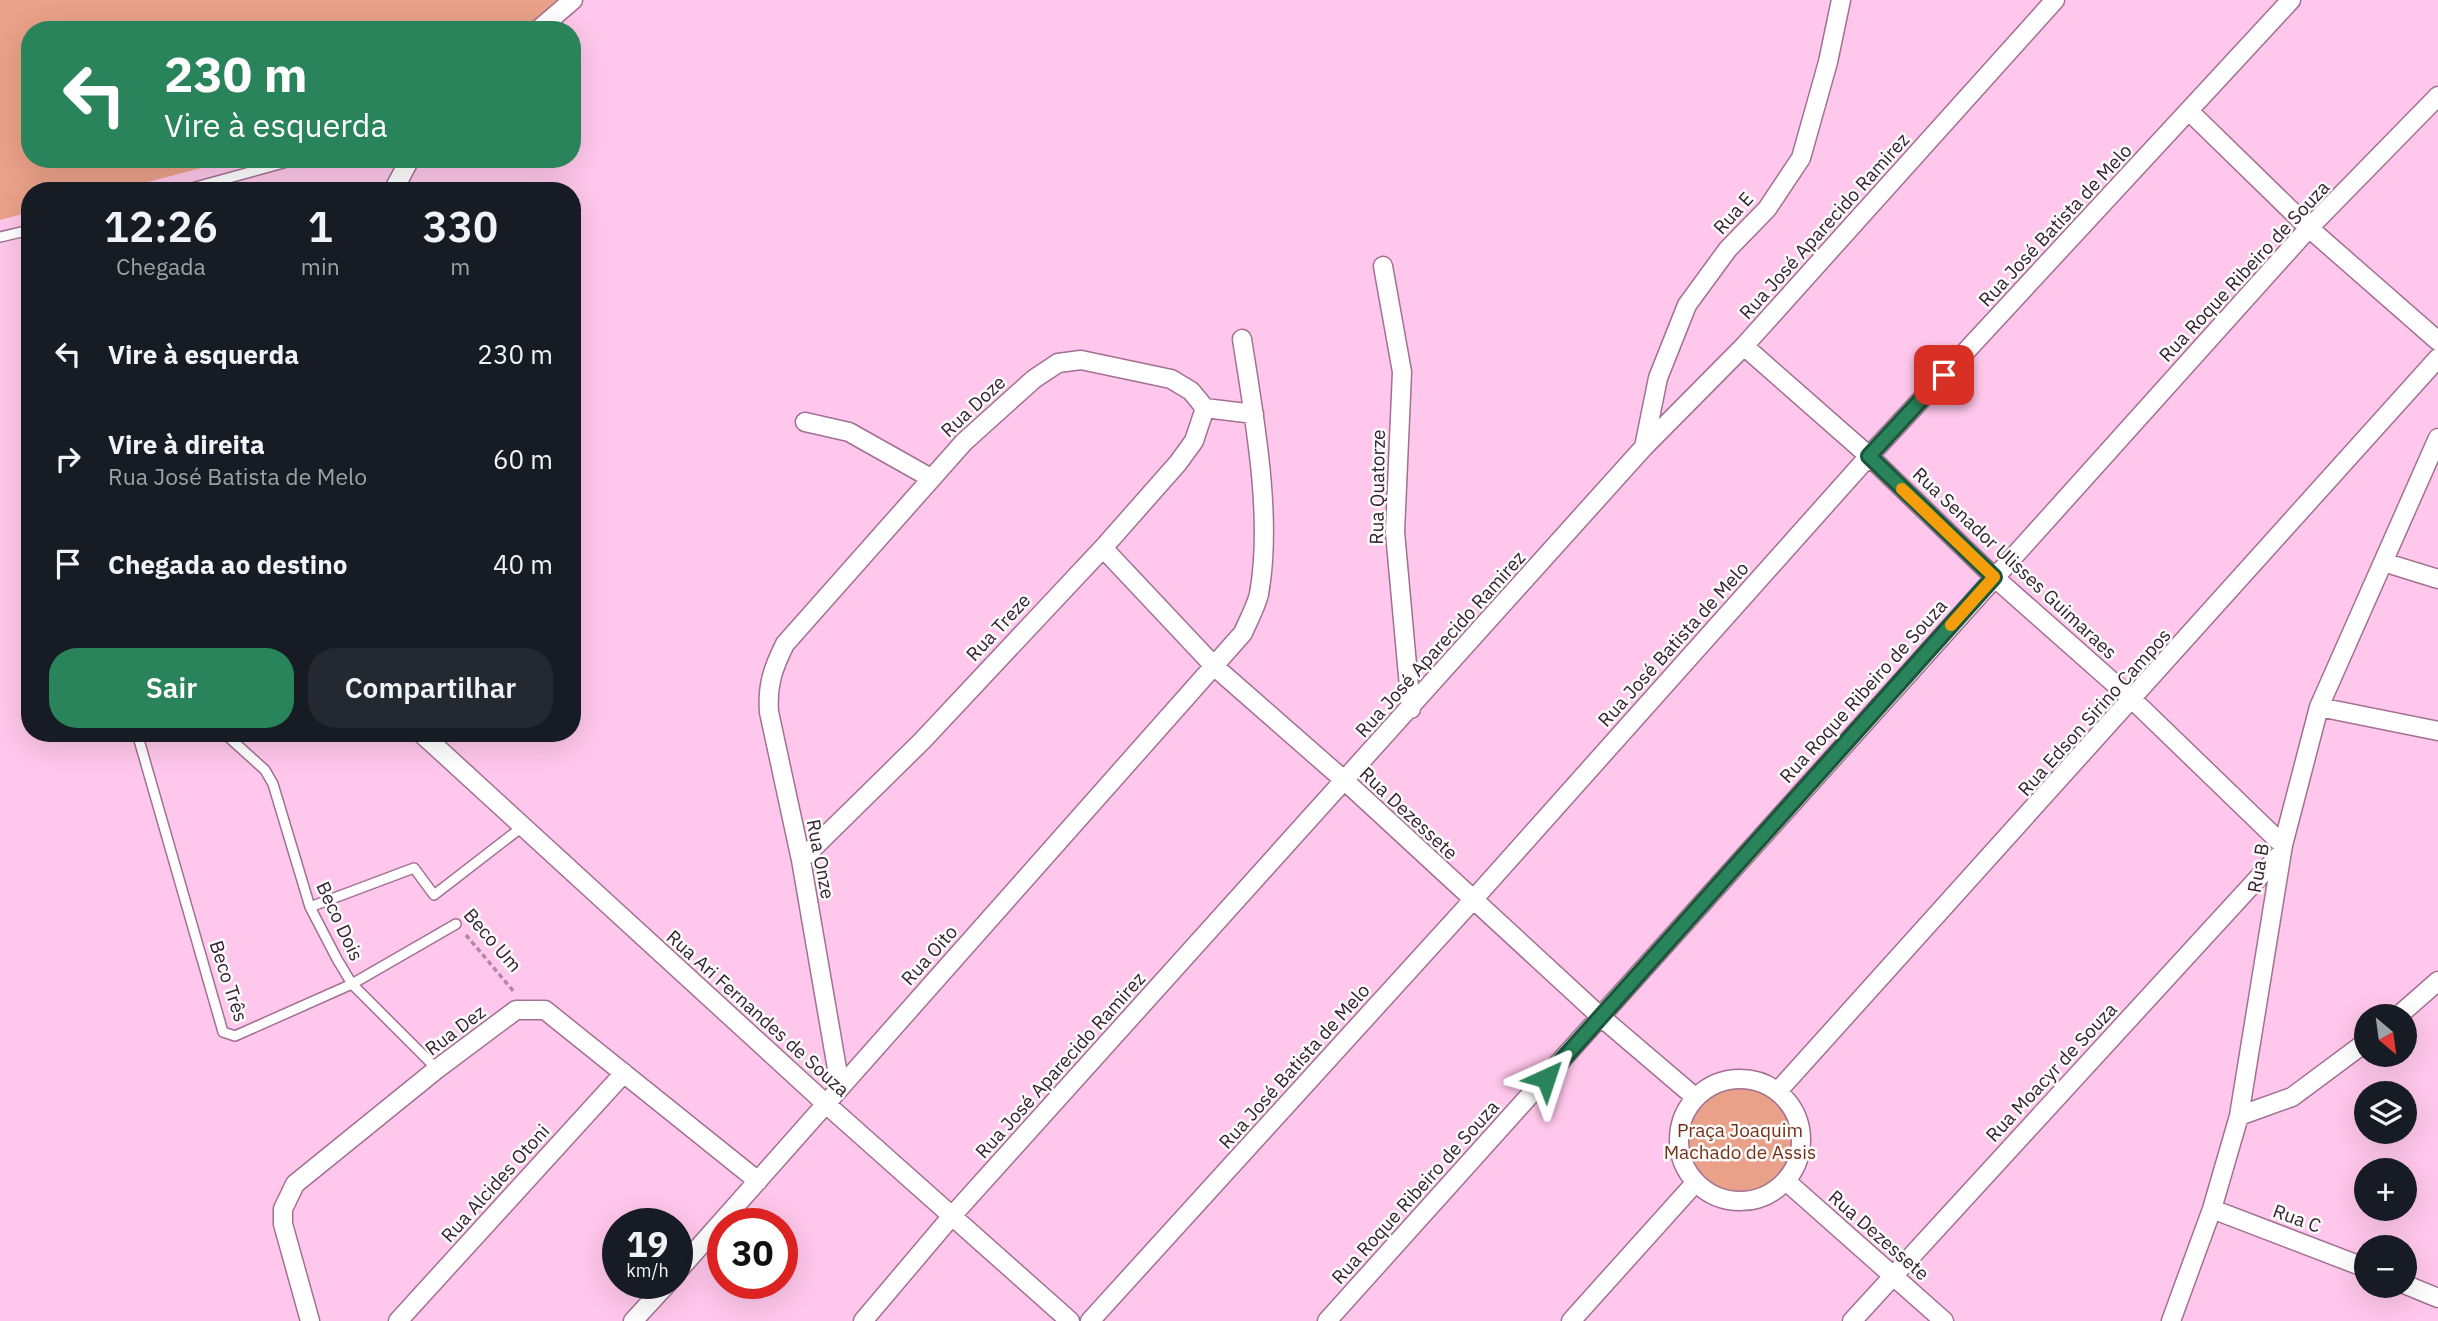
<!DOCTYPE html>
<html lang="pt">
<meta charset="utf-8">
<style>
body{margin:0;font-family:"IBM Plex Sans",sans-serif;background:#242831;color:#f1f3f6;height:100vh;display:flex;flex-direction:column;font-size:26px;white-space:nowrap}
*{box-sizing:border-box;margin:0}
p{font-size:23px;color:#9ea1a6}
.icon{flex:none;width:38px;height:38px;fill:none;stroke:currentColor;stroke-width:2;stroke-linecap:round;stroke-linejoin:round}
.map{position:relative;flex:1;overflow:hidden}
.panel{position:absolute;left:21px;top:182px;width:560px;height:560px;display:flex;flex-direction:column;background:#171b24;border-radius:28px;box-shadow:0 7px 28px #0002}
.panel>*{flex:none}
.banner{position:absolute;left:21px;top:21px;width:560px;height:147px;border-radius:28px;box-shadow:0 7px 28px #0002;background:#29845b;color:#fff;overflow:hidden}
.needle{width:46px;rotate:151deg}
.tools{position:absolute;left:2354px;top:1004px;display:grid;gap:14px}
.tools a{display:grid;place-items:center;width:63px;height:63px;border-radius:50%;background:#171b24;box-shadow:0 7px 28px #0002;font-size:35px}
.speed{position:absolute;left:602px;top:1208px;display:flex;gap:14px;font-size:35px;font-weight:700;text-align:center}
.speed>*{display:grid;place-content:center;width:91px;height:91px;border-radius:50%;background:#171b24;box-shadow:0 7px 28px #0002;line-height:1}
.speed small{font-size:18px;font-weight:400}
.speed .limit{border:10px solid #d22;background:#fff;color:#111}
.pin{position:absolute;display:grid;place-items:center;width:60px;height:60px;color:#fff;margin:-30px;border-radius:14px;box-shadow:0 4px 10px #0006}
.me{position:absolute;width:77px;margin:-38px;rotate:42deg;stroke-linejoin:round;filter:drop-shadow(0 0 5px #0008)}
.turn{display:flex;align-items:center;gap:24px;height:147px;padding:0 28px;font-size:32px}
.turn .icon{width:91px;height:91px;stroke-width:2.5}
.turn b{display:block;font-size:49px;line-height:60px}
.eta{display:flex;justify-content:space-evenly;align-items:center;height:119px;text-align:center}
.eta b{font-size:42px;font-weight:600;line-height:49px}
.action{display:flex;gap:14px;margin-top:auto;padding:14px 28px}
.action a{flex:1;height:80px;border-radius:28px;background:#29845b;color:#fff;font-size:28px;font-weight:600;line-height:80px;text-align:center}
.action a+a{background:#242831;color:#f1f3f6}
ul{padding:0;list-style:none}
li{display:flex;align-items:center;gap:21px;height:105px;padding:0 28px}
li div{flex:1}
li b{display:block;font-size:26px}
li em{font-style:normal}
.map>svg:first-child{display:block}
</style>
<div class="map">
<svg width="2438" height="1321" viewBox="0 0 2438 1321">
<rect width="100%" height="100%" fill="#ffc7eb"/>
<path fill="#eaa189" d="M0,0H574L528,30H30V159H236L113,191H30V212L0,220Z
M1683 1141a57 57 0 1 1 114 0a57 57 0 1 1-114 0Z"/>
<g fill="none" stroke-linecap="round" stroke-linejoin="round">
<g stroke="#a27092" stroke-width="12">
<path id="service" d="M181,191L298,159
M0,237L30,230
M137,733L223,1032L235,1036L352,984L456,924
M224,733L265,770L273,784L310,907L337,959L352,984L437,1069
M310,907L414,868L434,895L522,827"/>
</g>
<g stroke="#a27092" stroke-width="21">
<path id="minor" d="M538,30L573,0
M2190,112L2309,228L2438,341
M393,191L410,159
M1383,266L1402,372L1395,532L1411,709
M1744,346L1869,456L1994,577L2133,700L2283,845
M805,422L849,432L929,477
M1644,447L1658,378L1687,305L1728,249L1767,209L1801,158L1828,62L1841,0
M1103,548L1215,667L1345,781L1601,1017L1696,1098
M2383,562L2438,579
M2319,707L2438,731
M421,733L825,1103L1070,1321
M801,860L922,741L1103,548L1178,463L1194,441L1205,408
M2397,1017L2438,981
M1679 1140a61 61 0 1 1 122 0a61 61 0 1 1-122 0Z
M840,1086L801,860L769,712C767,685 773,668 785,644L964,442L1034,379L1058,363L1081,360L1171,379L1191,391L1205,408L1254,414
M1778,1091L2438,358
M2239,1116L2292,1097L2366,1042
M1786,1181L1944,1321
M2212,1209L2366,1268
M677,1272L1243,633C1248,621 1256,607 1259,594C1273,517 1254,416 1242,339
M2404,1284L2438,1298
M310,1321L283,1224V1209L295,1184L437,1069L516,1010H545L758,1181
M398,1321L624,1073
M633,1321L668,1283
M863,1321L951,1217L1644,447L1744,346L2055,0
M1090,1321L1472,901L1869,456L2291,0
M1327,1321L2309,228L2438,96
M1571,1321L1696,1182
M1852,1321L2282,852
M2171,1321L2212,1209L2239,1116L2283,845L2319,707L2438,438"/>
</g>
<path stroke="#b388a4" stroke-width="3.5" stroke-dasharray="5 3.5" stroke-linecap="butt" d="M466,935L515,993"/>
<use href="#service" stroke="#fff" stroke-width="9"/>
<use href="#minor" stroke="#fff" stroke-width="18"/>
</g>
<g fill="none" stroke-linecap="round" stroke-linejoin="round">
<g stroke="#1b563b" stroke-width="18">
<path id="route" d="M1546,1078L1994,577L1869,456L1944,375"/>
</g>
<use href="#route" stroke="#29845b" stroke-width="12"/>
<path stroke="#f59e0b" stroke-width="12" d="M1902,489L1994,577L1951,625"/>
</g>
<g text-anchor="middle" stroke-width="5" stroke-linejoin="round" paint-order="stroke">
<g font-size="19" fill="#36212f" stroke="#fbfcfb">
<text transform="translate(1733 213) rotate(-48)" y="7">Rua E</text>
<text transform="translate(2055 225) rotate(-47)" y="7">Rua José Batista de Melo</text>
<text transform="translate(1824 226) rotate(-48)" y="7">Rua José Aparecido Ramirez</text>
<text transform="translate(2244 271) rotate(-47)" y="7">Rua Roque Ribeiro de Souza</text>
<text transform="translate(973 406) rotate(-43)" y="7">Rua Doze</text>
<text transform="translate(1377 487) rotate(-89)" y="7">Rua Quatorze</text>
<text transform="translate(2015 563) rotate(43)" y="7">Rua Senador Ulisses Guimaraes</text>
<text transform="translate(998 627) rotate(-47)" y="7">Rua Treze</text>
<text transform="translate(1440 644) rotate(-48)" y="7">Rua José Aparecido Ramirez</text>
<text transform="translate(1673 644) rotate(-48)" y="7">Rua José Batista de Melo</text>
<text transform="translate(1863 691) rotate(-48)" y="7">Rua Roque Ribeiro de Souza</text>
<text transform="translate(2094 712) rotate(-48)" y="7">Rua Edson Sirino Campos</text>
<text transform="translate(1409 813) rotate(43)" y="7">Rua Dezessete</text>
<text transform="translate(821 859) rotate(79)" y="7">Rua Onze</text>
<text transform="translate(2258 868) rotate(-80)" y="7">Rua B</text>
<text transform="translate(340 921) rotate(65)" y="7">Beco Dois</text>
<text transform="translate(493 940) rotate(49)" y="7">Beco Um</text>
<text transform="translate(929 955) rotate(-48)" y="7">Rua Oito</text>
<text transform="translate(229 981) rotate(72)" y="7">Beco Três</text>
<text transform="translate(758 1013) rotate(42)" y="7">Rua Ari Fernandes de Souza</text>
<text transform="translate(455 1030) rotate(-37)" y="7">Rua Dez</text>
<text transform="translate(1060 1065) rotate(-48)" y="7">Rua José Aparecido Ramirez</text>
<text transform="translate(1294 1066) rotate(-48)" y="7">Rua José Batista de Melo</text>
<text transform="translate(2051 1072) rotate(-47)" y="7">Rua Moacyr de Souza</text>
<text transform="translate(495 1183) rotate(-48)" y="7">Rua Alcides Otoni</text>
<text transform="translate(1415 1192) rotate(-48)" y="7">Rua Roque Ribeiro de Souza</text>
<text transform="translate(2297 1218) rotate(20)" y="7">Rua C</text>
<text transform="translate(1879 1235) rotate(41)" y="7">Rua Dezessete</text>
</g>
<g font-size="19" fill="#763016" stroke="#fbfcfb">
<text x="1740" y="1137">Praça Joaquim<tspan x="1740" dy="22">Machado de Assis</tspan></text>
</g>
</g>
</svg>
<div class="tools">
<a><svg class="needle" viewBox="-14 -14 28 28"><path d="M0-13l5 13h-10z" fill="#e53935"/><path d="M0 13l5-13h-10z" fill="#9ea1a6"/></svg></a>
<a><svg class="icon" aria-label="layers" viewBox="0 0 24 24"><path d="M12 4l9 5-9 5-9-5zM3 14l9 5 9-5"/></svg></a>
<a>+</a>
<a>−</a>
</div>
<div class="speed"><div>19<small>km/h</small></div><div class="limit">30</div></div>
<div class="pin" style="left:1944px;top:375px;background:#d93025"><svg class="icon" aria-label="arrive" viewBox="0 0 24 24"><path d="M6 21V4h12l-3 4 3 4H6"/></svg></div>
<svg class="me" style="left:1546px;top:1078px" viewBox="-20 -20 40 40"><path d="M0-17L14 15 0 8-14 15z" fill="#29845b" stroke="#fff" stroke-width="4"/></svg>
<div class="banner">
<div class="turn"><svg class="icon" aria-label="left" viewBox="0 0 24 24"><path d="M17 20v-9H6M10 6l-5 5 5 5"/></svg><div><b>230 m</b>Vire à esquerda</div></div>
</div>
<section class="panel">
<div class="eta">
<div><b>12:26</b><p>Chegada</p></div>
<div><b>1</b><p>min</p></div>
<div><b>330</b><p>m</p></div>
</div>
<ul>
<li><svg class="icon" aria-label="left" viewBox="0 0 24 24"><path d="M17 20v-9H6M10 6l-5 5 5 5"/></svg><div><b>Vire à esquerda</b></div><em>230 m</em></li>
<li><svg class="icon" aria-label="right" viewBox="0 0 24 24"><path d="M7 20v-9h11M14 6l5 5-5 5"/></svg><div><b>Vire à direita</b><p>Rua José Batista de Melo</p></div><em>60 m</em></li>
<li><svg class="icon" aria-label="arrive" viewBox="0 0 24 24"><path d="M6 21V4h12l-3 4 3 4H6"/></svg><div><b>Chegada ao destino</b></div><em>40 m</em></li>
</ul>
<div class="action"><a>Sair</a><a>Compartilhar</a></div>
</section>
</div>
